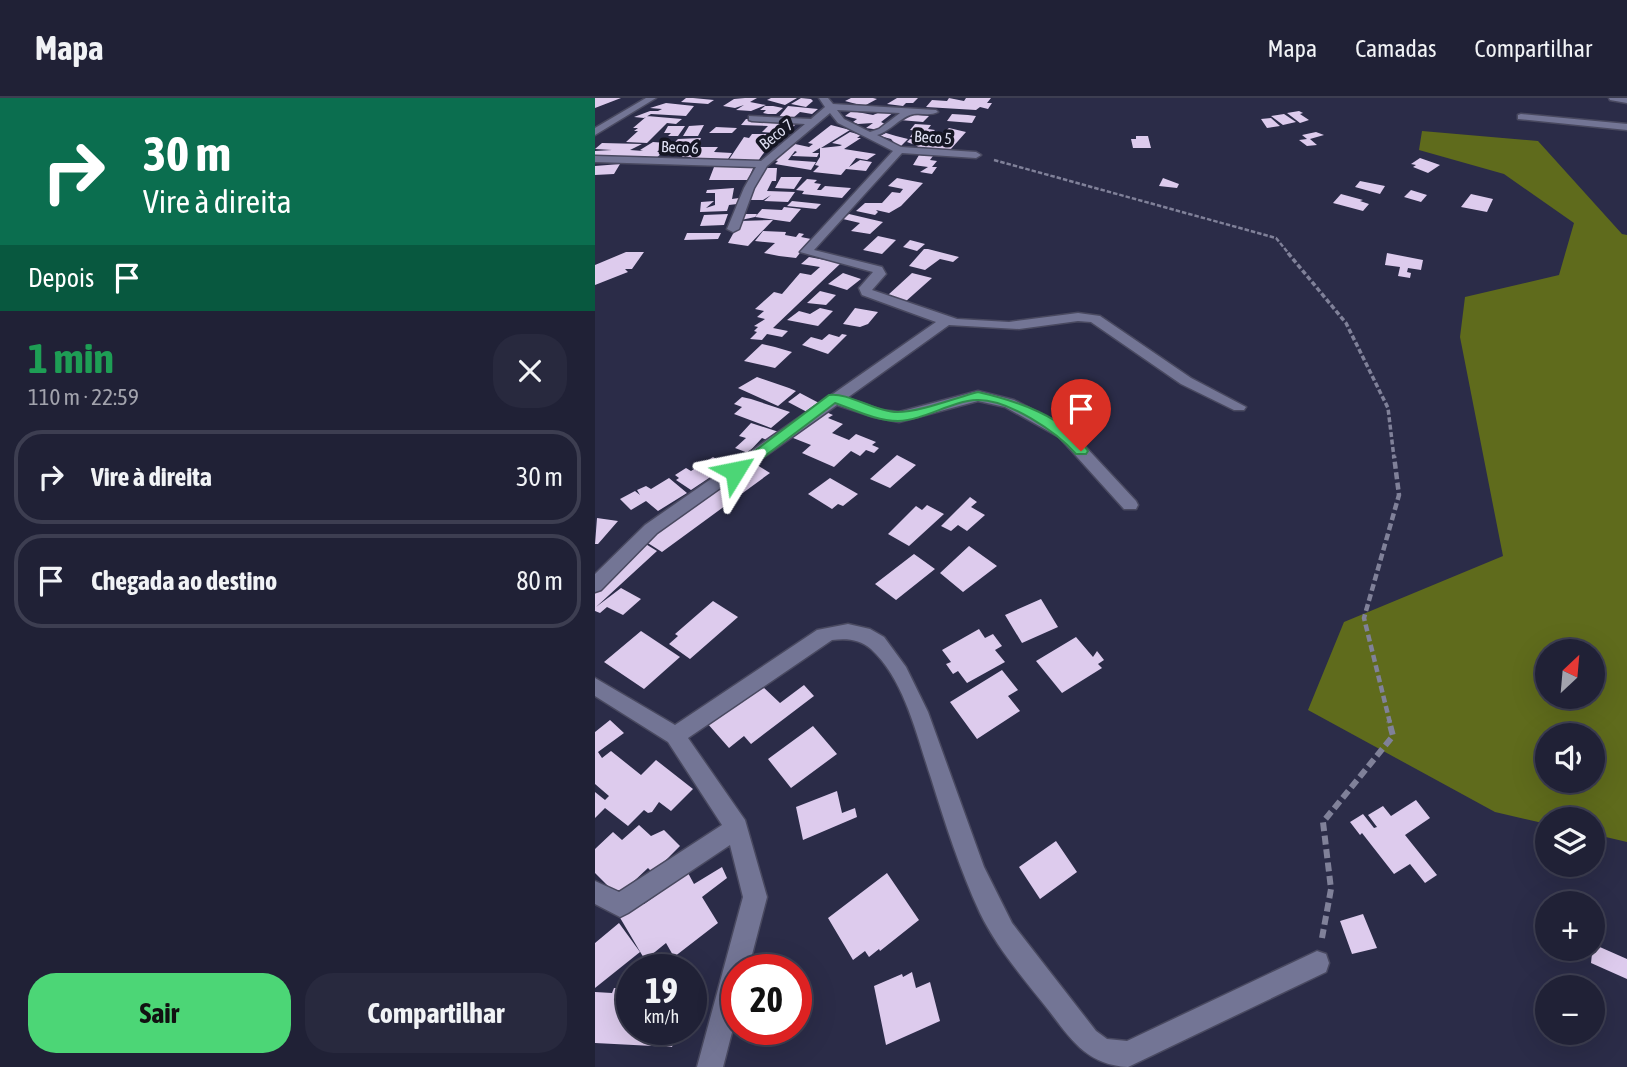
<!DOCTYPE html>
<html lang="pt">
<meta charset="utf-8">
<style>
body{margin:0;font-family:"Asap Condensed",sans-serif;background:#28293e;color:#f1f3f6;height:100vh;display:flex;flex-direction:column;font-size:26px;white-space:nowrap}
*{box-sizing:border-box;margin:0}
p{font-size:23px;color:#a2a3ad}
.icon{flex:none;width:38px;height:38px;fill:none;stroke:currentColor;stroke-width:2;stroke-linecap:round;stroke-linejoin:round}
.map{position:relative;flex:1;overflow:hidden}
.panel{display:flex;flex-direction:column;background:#202136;width:595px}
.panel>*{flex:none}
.banner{background:#0b6e4f;color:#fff;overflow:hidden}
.needle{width:46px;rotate:26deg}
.buttons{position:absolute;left:940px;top:541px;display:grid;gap:14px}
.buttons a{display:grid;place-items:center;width:70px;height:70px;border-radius:50%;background:#202136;box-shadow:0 7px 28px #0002,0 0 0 2px #3d3e51;font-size:35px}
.speed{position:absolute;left:21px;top:856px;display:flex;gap:14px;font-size:35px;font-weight:700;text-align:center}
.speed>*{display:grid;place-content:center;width:91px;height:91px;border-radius:50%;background:#202136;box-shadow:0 7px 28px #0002,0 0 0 2px #3d3e51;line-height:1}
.speed small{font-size:18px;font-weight:400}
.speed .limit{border:10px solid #d22;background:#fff;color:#111}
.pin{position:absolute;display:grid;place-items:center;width:60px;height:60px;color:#fff;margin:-72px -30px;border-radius:50% 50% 50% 0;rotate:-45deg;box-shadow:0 0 7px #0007}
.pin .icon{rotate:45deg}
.me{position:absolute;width:77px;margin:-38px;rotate:55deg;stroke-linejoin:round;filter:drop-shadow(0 0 5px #0008)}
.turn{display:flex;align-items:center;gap:24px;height:147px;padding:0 28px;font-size:32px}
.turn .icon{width:91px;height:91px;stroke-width:2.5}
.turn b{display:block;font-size:49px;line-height:60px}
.then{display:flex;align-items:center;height:66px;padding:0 28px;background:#0003;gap:14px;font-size:26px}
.round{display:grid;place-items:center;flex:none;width:74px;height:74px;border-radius:28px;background:#28293e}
.headline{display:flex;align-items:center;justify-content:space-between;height:119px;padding:0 28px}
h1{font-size:42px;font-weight:700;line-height:52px;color:#1e9e55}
.button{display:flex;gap:14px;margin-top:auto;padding:14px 28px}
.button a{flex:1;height:80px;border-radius:28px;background:#4cd676;color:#111;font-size:28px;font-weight:700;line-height:80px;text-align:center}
.button a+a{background:#28293e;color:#f1f3f6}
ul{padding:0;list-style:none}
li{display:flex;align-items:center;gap:21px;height:94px;margin:0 14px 10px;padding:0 14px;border:4px solid #3d3e51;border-radius:28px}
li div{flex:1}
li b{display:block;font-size:26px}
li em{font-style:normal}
header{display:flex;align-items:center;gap:42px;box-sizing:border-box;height:98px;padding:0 35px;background:#202136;border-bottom:2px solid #3d3e51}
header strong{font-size:33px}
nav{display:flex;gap:38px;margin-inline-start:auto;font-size:24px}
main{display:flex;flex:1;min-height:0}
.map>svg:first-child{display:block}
</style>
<header>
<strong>Mapa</strong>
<nav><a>Mapa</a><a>Camadas</a><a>Compartilhar</a></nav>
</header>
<main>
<section class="panel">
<div class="banner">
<div class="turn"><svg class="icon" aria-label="right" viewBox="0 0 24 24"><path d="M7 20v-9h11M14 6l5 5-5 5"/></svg><div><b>30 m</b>Vire à direita</div></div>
<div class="then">Depois<svg class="icon" aria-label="arrive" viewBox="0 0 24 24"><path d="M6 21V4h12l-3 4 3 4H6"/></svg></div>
</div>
<div class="headline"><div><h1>1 min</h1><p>110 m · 22:59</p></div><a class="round"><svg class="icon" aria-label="close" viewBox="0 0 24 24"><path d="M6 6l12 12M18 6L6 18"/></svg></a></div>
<ul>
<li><svg class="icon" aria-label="right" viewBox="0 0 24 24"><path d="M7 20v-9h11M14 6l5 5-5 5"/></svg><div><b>Vire à direita</b></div><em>30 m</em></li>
<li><svg class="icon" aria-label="arrive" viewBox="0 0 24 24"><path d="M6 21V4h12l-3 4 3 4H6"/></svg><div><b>Chegada ao destino</b></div><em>80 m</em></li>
</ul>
<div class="button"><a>Sair</a><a>Compartilhar</a></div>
</section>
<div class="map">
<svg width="1032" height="969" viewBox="0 0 1032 969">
<rect width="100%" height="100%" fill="#2b2c48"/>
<path fill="#5f6b1c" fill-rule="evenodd" d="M827,33L943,43L1027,136L1032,137V744L998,736V721H952V726L900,714L713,612L749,524L908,458L865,239L870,199L964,177L979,125L909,76L824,52ZM952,553H998V598H952ZM952,637H998V682H952Z"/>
<path fill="#ddcbed" d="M0,0H26L0,10Z
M91,0H98L119,2L113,6L86,4Z
M150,0H162L155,4L171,7L156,13L141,12L149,7L140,10L128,8L139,1Z
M176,0H202L190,7L172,2Z
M206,0L216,1L218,3L211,9L196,6Z
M256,0H278L282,1L269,8L250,3Z
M302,0H323L318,5H311L308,8L292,6Z
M354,0L369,3L371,0H396L392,5H397L393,11L385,9L381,12L331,9L337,2L352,3Z
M71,5L99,8L91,18L56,16L49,20L39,19L55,13H63L67,11L55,10Z
M170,8H178L188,10L181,16H173L168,15L171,12H165Z
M193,8L223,11L217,16L205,14L198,20H183Z
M290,12L299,14L286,24L292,27L285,32L271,30L278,25L263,26L258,24L262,21L250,18L257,13L278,17Z
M704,13L708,15L705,16L714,22L705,25L692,15Z
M311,16L334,18L328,24L305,22Z
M357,16L373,17L381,18L377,25L352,23Z
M689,16L701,24L688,27L676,18Z
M52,18L87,21L81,26L72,25L52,45L31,44L43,33H39L43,30H38Z
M676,20L685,28L672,30L666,21Z
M151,21L203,24L191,36L167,34L173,28L146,27Z
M320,26L336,27L333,31L340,32L337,35L347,36L354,30L371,34L355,52L321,50L323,48L312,44L315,41L350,46L356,43L315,39L318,35L329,37L331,34L315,32Z
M109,27L103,38H88L94,28Z
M236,27L255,32L226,50L245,48L247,47L237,45L255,34L266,37L262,40H266L249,51L281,56L272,62L261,60L254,69L265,62L277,64L271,73L251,71L246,77L218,74L224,68L220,67L225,59V50L217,55H224L222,59L197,58L202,54L200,53L193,62L221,64L216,72L180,66L183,63L179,62L184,56L200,46L214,49L218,46L213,45Z
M73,28H90L83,38H73L76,35H69Z
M121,29L142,30L137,35H114Z
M721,34L729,37L715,41L722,47L712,48L704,42L712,41L707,37Z
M291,35L301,38L313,41L305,49L302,48L296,41L285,38Z
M157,36H182L180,39H174L169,49H173L163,63H133L149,39L154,40Z
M541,38H553L556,50H538L536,41H541Z
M106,40L103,47L91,48L92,45H88L85,49H94L88,57H67L83,41Z
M58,44L72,45L62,54H68L58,63L0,58V53L17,52L0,51L7,45L47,46L35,52L48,53L45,52Z
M96,49H123L119,54L137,55L131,64L99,60L92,64L96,59H87Z
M324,57L338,58L335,62L342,63L337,69H342L337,76L325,74L333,69L318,67Z
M825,60L845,67L833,75L818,69L821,67L816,66Z
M25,66L19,76L0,77V68Z
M141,68H159L153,82H114L119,69Z
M167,70H182L181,83H177L172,93L200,94L193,104L169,103L176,97L168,102H152L163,78H168Z
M186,79H207L199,91L180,90Z
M302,80L328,85L306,108L294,115L281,112L283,114L280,117L261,113L270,105H287L297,94L305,95L308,91L293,88Z
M568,80L584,86L582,90L564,88Z
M212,81L222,82L219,85L226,86L222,92H226L230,88L256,90L247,100L207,96L209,93L201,92Z
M765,83L790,88L785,96L760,89Z
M139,90L137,101L144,100L142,106L134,107L132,113L105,114L106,104L119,103L111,110L120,107V95H111L112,92Z
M816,92L832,97L826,104L809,99Z
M746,96L768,102L765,103L774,106L768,113L738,105Z
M876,96L898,101L892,114L866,109Z
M197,103L226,106L221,111L192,108Z
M189,109L206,111L195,124L160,119L146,122L149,116H162L160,119L167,111L187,112Z
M133,116L129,127L105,128L109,117Z
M254,116L288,124L275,136L256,133L265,125L248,121Z
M178,122L153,148L133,145L145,123Z
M168,133L191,134L190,137L201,139L204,135L209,136L206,139L216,141L201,160L184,158L169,155L180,145L160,143Z
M92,135H126L123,141L89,142Z
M283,138L301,142L287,156L268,152Z
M315,142L330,146L322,153L308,149Z
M329,151H333L364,159L358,164L345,161L330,172L314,168Z
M31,154H49L37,171H30L33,174L0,187V167Z
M792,155L828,162L826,172L813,170L812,174L816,175L815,180L803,178L805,169L790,167Z
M214,159L246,165L178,230L193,233L187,239L172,236L167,242L155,241L162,234L159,233L163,229L159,228L170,221L162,219L169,213L160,211L179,194L187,196L205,175L216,177L225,169L206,166Z
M248,175L266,181L252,192L233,186Z
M317,175L337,180L310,204L293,197Z
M225,193L241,197L231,207L212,205Z
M225,210L238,213L223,228L192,222L204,213L215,216Z
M260,210L283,214L273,226L265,229L248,226Z
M234,236L244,239L247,236L252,237L233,256L207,247L216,239L227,242Z
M167,246L180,249L197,254L180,270L149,263Z
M162,279L194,290L201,293L183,308L143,290Z
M205,295L224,305L212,314L193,304Z
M147,299L156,301L195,314L176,330L139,316L147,309L139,306Z
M231,314L238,317L233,320L248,326L237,335L254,342L261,336L281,344L277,347L284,350L279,355L271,352L265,358L256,353L239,369L207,355L216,347L193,338Z
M156,325L184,334L174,343L167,340L153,355L140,350L151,340L144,338Z
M302,357L321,367L295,390L275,381Z
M118,359L132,368L96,392L81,382L84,380L80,377L91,370L96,373Z
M157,364L175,375L67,454L48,442Z
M74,380L92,395L63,413L51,403L36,412L25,401L40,393L45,397L42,392L51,388L56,391Z
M235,380L263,396L248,408L243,406L237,411L213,396Z
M375,399L382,404L376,409L390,417L372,433L363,427L356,433L346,428Z
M332,407L349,416L314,448L293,436L321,408L327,412Z
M2,420L23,423L3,446H0Z
M49,445L62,453L1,509L26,490L46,501L28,517L12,509L5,515L0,513V490Z
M374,448L402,468L368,494L345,475Z
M319,456L340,471L301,502L280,486Z
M446,501L463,529L427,545L410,517Z
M118,503L143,519L95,561L74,546L83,538L80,536Z
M384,531L390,540L398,536L407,548L400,552L410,564L372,585L363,573L358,576L351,566L356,564L347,552Z
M46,533L85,559L49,591L9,564Z
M481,539L498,559L502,553L509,562L503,566L507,570L467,595L441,563Z
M407,572L423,592L413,598L425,613L382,641L355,604Z
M165,586L185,605L209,587L219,598L156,646L149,638L134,650L112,625Z
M15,622L29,635L3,654L7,660L16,653L46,677L61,662L98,691L76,713L64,704L57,714L53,715L49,712L33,728L10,710L0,720V694L10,702L14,698L0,686V634Z
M218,628L242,656L196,690L173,661Z
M242,693L247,715L260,710L262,719L208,742L201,709Z
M821,702L835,720L810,737L842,777L830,785L815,766L799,776L767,735L765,737L755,724L768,716L779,730L782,729L773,717L788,708L796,718Z
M44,727L56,738L69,732L85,748L58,775L53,770L23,798L0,775V751L18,734L27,742Z
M461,743L482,774L445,801L424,769Z
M127,769L132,780L107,799L123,825L79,859L71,845L50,862L24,818L46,801L49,806L93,775L99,786Z
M292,775L324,822L285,853L284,851L274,859L270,853L258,862L233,820Z
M768,816L782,850L757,856L745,823Z
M24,825L45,854L0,890V845Z
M998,846L1032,861V881L996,865Z
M317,874L321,890L335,884L345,923L291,947L279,888L307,876L308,879Z
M19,890H37V931H83L77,949L0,945V894L17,895Z"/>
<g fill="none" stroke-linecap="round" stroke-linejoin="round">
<g stroke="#494960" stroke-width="3">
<path id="minor" d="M51,0H61L0,37V30Z
M224,0H233L238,6L341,12L343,14C335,18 328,15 319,16C306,18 296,33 282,37L306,49L381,54L386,57L381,60L307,55L219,152L287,169L291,176L277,192L362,221L414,224L483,215L505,218L596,280L651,309L649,312H639L586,286L496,224L483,223L424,231L354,227L252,300L286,312L304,314L383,293L419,302L474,331L541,403L543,407L541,411H529L464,339L410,309L383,303L304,324L279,319L242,307L62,435L6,492L0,494V476L50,427L341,224L267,197L264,190L278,174L205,154L298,53L243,25L235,15L172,68L159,90L144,131L138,134L132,131L149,90L161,69L0,64V58L166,63L210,26L157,23L154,22V18L216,21L230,9ZM242,12L305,15L284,31L275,34L249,21Z
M1014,0H1032V5L1015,2Z
M926,16L1032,26V32L923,21V17Z
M253,526L275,531L289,539L311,569L333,614L389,769L417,825L501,933L512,941L532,943L722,853L731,856L734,865L731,874L533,969C493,967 477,943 455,914C430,882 403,852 385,815C365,772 350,725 336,680C322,639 310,582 276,551C265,541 251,540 237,542L93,640L150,722L172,799L153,872H142V915L128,969H102L148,799L135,747L33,815L25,819L0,806V783L24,794L127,727L73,644L0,598V580L80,627L222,532Z"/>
</g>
<path stroke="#808199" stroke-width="2.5" stroke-dasharray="4.5 2" stroke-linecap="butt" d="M399,62L681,140L695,157"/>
<path stroke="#808199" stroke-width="3.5" stroke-dasharray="5 2.5" stroke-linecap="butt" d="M693,155L751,225L793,310L799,360"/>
<path stroke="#808199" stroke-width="4.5" stroke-dasharray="7 3.5" stroke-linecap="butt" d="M795,625L769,520L804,397L799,358"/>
<path stroke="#808199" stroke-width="6" stroke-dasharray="9 4.5" stroke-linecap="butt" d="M727,840L736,791L728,724L798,638L794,623"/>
<use href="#minor" fill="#737595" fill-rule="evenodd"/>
</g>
<path fill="#4cd676" stroke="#318b4d" stroke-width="2" d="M383,294C422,303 469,318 493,353L491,356H481C462,334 413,301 382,302C356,303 330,322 303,323C281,323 260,312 240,305L145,377L140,378L133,373L234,297C253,294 280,314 302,314C325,314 360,300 383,294Z"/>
<g text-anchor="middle" stroke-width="7" stroke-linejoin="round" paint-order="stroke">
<g font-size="16" fill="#dedff2" stroke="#151623">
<text transform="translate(181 36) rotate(-39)" y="6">Beco 7</text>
<text transform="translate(338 39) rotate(4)" y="6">Beco 5</text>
<text transform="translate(85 49) rotate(3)" y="6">Beco 6</text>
</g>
</g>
</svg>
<div class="buttons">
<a><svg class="needle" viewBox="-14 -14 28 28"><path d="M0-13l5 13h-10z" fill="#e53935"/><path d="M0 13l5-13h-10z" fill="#a2a3ad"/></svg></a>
<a><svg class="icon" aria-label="sound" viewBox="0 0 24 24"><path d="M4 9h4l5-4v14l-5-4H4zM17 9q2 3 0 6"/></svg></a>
<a><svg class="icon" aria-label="layers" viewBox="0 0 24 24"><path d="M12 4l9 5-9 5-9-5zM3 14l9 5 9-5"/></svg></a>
<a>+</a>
<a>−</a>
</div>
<div class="speed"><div>19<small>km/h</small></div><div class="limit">20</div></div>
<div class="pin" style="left:486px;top:353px;background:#d93025"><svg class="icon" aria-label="arrive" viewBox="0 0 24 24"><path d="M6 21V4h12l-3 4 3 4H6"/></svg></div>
<svg class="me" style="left:140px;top:373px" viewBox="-20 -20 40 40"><path d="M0-17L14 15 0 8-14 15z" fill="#4cd676" stroke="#fff" stroke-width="4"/></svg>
</div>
</main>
